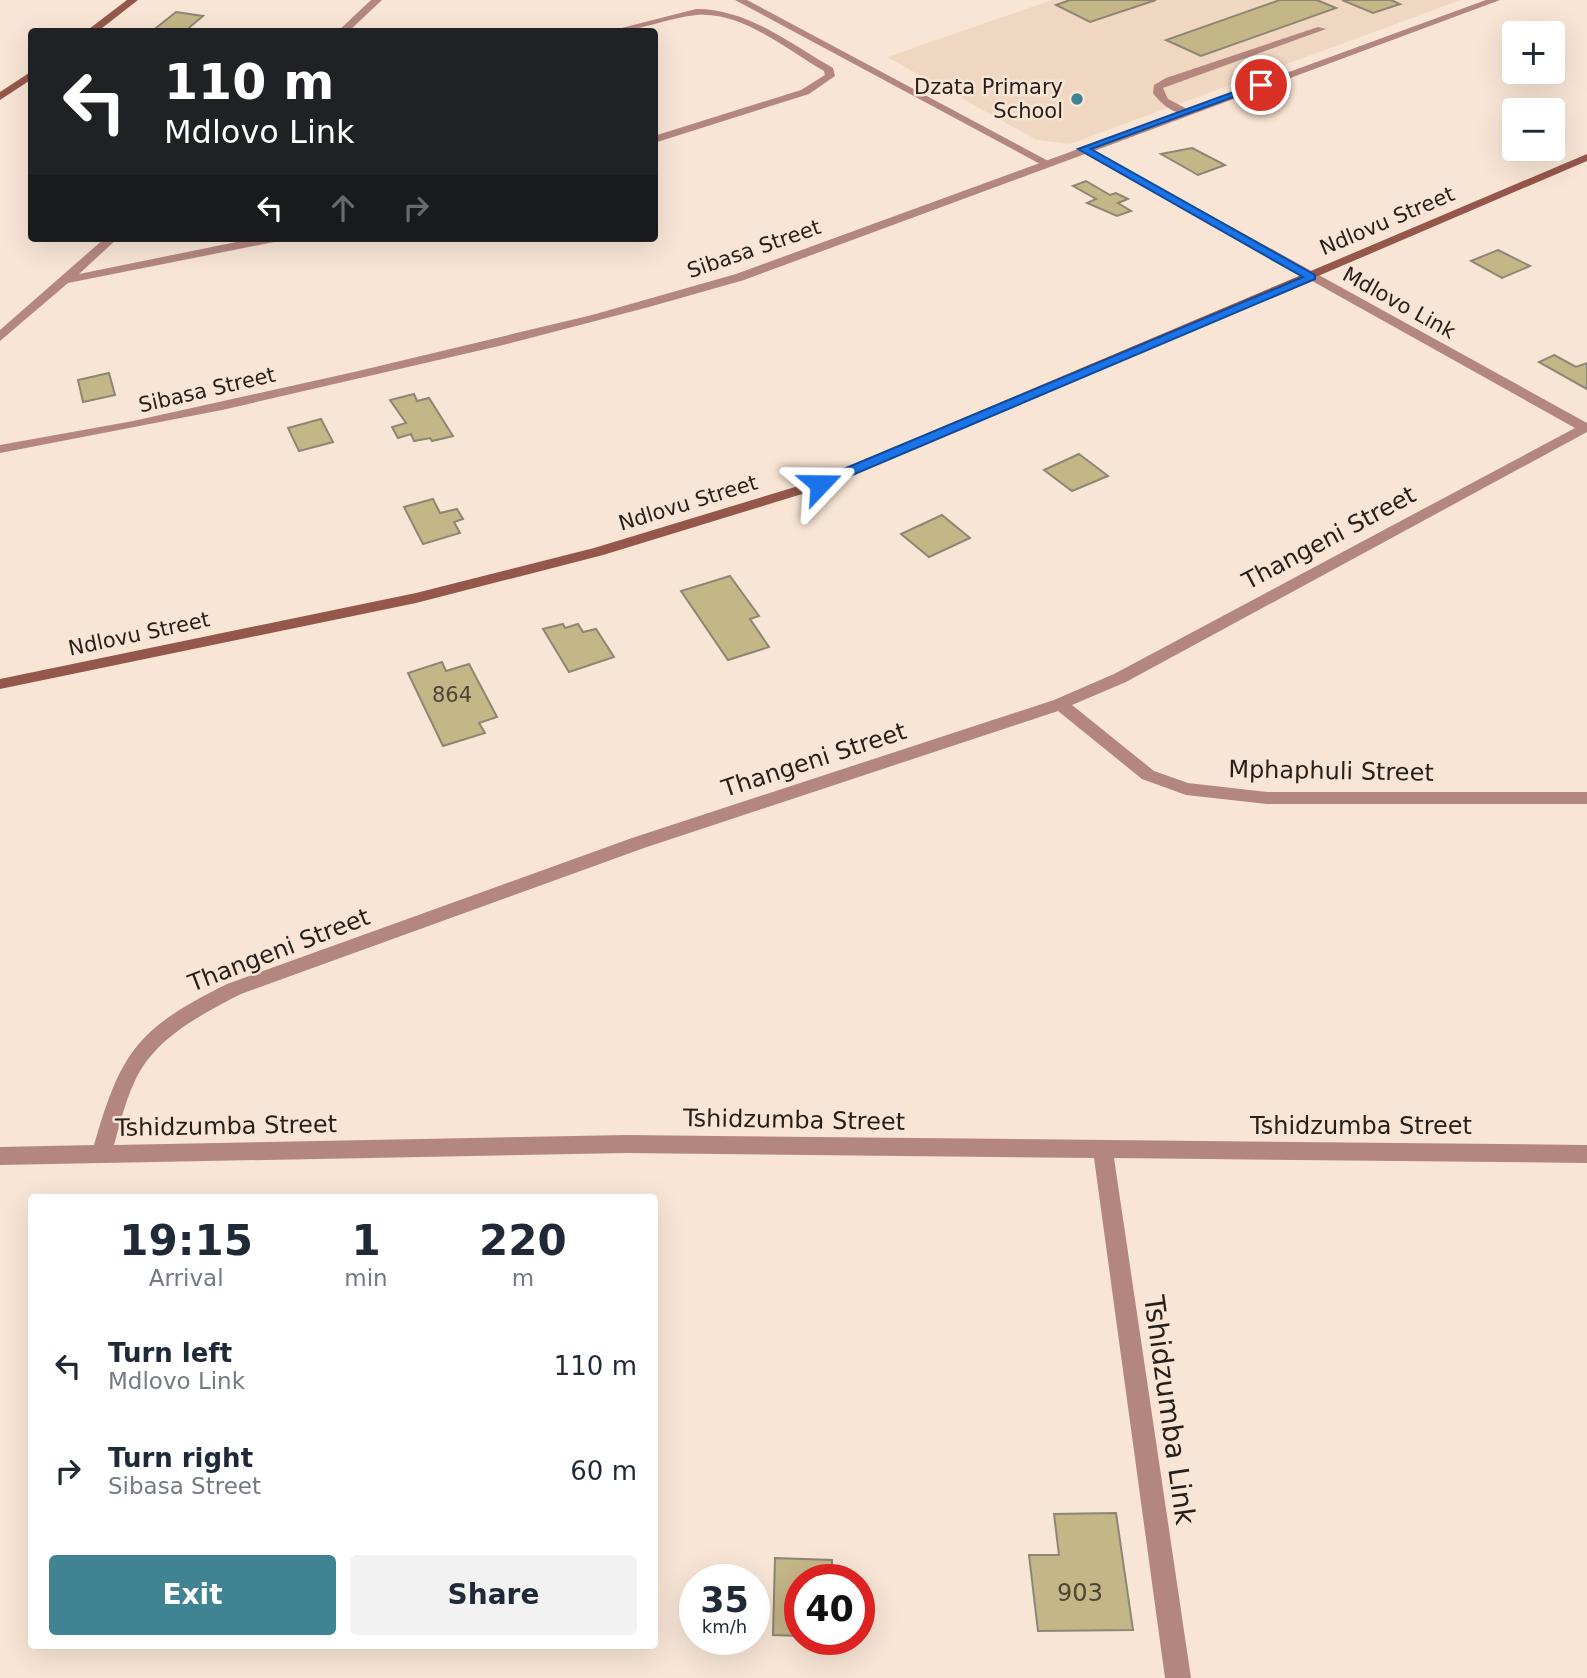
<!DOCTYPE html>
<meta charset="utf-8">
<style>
body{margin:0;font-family:"DejaVu Sans",sans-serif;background:#f2f2f3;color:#1f2937;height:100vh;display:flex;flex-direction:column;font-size:26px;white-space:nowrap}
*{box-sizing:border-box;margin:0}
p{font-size:23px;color:#747a83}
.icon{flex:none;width:38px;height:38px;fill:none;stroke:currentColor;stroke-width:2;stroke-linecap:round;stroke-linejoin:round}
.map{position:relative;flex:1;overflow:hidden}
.side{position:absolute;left:28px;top:1194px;width:630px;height:455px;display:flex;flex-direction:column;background:#fff;border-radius:7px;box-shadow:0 7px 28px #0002}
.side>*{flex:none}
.top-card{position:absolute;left:28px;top:28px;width:630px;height:214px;border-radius:7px;box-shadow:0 7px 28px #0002;background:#202124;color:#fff;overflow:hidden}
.controls{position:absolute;left:1502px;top:21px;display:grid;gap:14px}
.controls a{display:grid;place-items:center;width:63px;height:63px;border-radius:7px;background:#fff;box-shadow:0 7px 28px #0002;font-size:35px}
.speed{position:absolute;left:679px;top:1564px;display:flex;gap:14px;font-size:35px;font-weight:700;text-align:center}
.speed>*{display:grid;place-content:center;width:91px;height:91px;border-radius:50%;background:#fff;box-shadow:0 7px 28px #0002;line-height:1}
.speed small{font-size:18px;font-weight:400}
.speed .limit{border:10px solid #d22;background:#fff;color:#111}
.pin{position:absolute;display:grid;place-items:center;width:60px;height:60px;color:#fff;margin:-30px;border:4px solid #fff;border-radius:50%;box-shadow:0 2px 7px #0007}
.me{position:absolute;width:77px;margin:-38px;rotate:67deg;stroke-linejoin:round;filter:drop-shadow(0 0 5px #0008)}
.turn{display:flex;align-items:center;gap:24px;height:147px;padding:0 21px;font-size:32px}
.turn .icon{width:91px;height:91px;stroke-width:2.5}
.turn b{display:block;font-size:49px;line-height:60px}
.lanes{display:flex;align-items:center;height:66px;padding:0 21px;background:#0003;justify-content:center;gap:35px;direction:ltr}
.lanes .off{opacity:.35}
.eta{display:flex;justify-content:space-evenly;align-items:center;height:119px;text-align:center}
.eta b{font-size:42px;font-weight:800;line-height:49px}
.cta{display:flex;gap:14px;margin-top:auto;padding:14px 21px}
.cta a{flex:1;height:80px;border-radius:7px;background:#408393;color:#fff;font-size:28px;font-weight:800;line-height:80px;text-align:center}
.cta a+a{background:#f2f2f3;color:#1f2937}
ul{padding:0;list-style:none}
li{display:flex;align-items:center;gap:21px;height:105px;padding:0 21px}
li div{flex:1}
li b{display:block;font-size:26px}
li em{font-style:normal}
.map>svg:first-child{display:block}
</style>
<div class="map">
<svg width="1587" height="1678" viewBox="0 0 1587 1678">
<rect width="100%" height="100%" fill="#f8e5d5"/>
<path fill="#f0d7c2" d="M1052,0H1461L1070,144L1037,140L887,57Z"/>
<path fill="#c5b688" stroke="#8d8673" stroke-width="2" d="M1070,0H1156L1090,22L1056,5Z
M1280,0H1317L1336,8L1201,56L1166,40Z
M1342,0H1391L1400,4L1373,13Z
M176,12L203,16L184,32H151Z
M1192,148L1225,165L1198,175L1161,154Z
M1086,181L1110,195L1116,193L1128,199L1118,203L1131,211L1117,216L1087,203L1096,199L1073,186Z
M1498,250L1530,266L1502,278L1471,261Z
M1554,355L1576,367L1587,363V389L1539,362Z
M109,373L115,395L83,402L78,380Z
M414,394L417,401L429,398L453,436L432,441L430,438L414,441L411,434L398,438L392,427L406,423L390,400Z
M321,419L333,442L299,451L288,428Z
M1079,454L1108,476L1072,491L1044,470Z
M433,499L440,513L457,509L463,519L454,522L460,533L423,544L404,507Z
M942,515L970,538L929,557L901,534Z
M730,576L759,616L750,619L769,647L728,660L681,591Z
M563,624L565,628L578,624L583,632L596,629L614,657L569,672L543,629Z
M442,662L446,671L469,664L497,717L479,723L485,733L443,746L408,673Z
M1116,1513L1133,1630L1038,1631L1029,1555H1059L1054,1514Z
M775,1558L832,1560V1580H800V1636L773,1635Z"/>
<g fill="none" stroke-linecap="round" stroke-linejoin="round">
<path fill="#b3877f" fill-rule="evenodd" d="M735,0H747L1052,163L1042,165Z
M1318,27L1326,29L1163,88L1168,99L1189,110V114C1174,115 1161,104 1153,93L1154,85L1166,78Z"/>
<path fill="#b3877f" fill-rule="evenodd" d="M371,0H382L348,32H337Z
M1486,0H1500L1094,151L1587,423V432L1126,682L1072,705L1154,771L1188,783L1267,792H1587V804H1267L1186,795L1142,779L1058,711L644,848L241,994C200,1015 153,1039 134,1083C125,1102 120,1124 114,1145L626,1135L1587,1145V1163L1114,1158L1191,1678H1165L1094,1158L626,1153L0,1165V1147L94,1145C121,1051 138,1028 227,984L632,838L1054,700L1114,674L1575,428L1085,154L744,280L649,307L499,346L222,410L0,453V445L133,421L354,372L592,315L736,274Z
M696,9C748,9 789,43 833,68L835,76L809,94L654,143V136L801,90L825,75L824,71C787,50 742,11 697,15C666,18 638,32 606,32Z
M105,238H118L79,274L256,238H280L274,242L68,283L0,341V330Z"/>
<path fill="#95574c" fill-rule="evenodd" d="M127,0H138L97,32H85Z
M32,71V79L0,100V92Z
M1587,154V161L825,487L603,555L416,603L0,689V679L416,593L594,548L815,481Z"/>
</g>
<path fill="#1a73e8" stroke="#114b97" stroke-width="2" d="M1258,83L1266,85L1091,149L1315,275V279L824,487H815V481L1303,277L1078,149Z"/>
<circle fill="#408393" stroke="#f8e5d5" stroke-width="2.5" cx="1077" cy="99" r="7"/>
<g text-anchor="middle" stroke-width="5" stroke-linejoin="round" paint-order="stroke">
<g font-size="21" fill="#251e19" stroke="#f8e5d5" text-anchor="end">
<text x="1063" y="94">Dzata Primary<tspan x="1063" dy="24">School</tspan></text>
</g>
<g font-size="21" fill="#251e19" stroke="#f8e5d5">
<text transform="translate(1387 221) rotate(-23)" y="7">Ndlovu Street</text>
<text transform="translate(754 249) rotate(-19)" y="7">Sibasa Street</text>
<text transform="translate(1399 303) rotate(29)" y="7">Mdlovo Link</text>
<text transform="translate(207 390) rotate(-13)" y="7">Sibasa Street</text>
<text transform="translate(688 503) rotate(-17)" y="7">Ndlovu Street</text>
<text transform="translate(139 634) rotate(-12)" y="7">Ndlovu Street</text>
</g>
<g font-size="21" fill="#4d4435">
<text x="452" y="702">864</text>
</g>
<g font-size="24" fill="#251e19" stroke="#f8e5d5">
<text transform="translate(1329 538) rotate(-28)" y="8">Thangeni Street</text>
<text transform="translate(814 760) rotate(-18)" y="8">Thangeni Street</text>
<text transform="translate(1331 771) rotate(1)" y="8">Mphaphuli Street</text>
<text transform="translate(279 950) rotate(-21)" y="8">Thangeni Street</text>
<text transform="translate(794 1120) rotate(1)" y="8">Tshidzumba Street</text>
<text transform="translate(226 1126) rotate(-1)" y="8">Tshidzumba Street</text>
<text x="1361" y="1134">Tshidzumba Street</text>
</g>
<g font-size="24" fill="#4d4435">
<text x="1080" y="1601">903</text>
</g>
<g font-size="28" fill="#251e19" stroke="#f8e5d5">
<text transform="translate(1170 1410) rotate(82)" y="10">Tshidzumba Link</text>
</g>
</g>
</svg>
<div class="controls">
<a>+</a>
<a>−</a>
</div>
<div class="speed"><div>35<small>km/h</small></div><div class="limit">40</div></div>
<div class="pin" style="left:1261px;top:85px;background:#d93025"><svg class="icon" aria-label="arrive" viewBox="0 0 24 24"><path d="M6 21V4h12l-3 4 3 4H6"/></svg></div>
<svg class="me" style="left:820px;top:484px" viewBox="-20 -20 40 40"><path d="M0-17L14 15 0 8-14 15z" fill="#1a73e8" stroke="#fff" stroke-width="4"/></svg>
<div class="top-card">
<div class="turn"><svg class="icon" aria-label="left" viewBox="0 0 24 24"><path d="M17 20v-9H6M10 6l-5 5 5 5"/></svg><div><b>110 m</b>Mdlovo Link</div></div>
<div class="lanes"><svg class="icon" aria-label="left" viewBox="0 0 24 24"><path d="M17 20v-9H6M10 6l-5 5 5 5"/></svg><svg class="icon off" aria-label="ahead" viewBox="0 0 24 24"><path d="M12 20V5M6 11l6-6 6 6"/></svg><svg class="icon off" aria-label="right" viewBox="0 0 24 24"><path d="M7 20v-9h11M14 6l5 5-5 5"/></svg></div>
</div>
<section class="side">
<div class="eta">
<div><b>19:15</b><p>Arrival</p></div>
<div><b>1</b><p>min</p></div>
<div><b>220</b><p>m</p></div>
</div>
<ul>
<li><svg class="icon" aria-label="left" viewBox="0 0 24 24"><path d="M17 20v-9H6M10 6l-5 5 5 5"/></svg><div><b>Turn left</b><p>Mdlovo Link</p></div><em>110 m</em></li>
<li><svg class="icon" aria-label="right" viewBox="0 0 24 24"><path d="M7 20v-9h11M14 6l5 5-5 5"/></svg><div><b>Turn right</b><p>Sibasa Street</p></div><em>60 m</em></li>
</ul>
<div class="cta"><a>Exit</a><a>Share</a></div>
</section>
</div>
